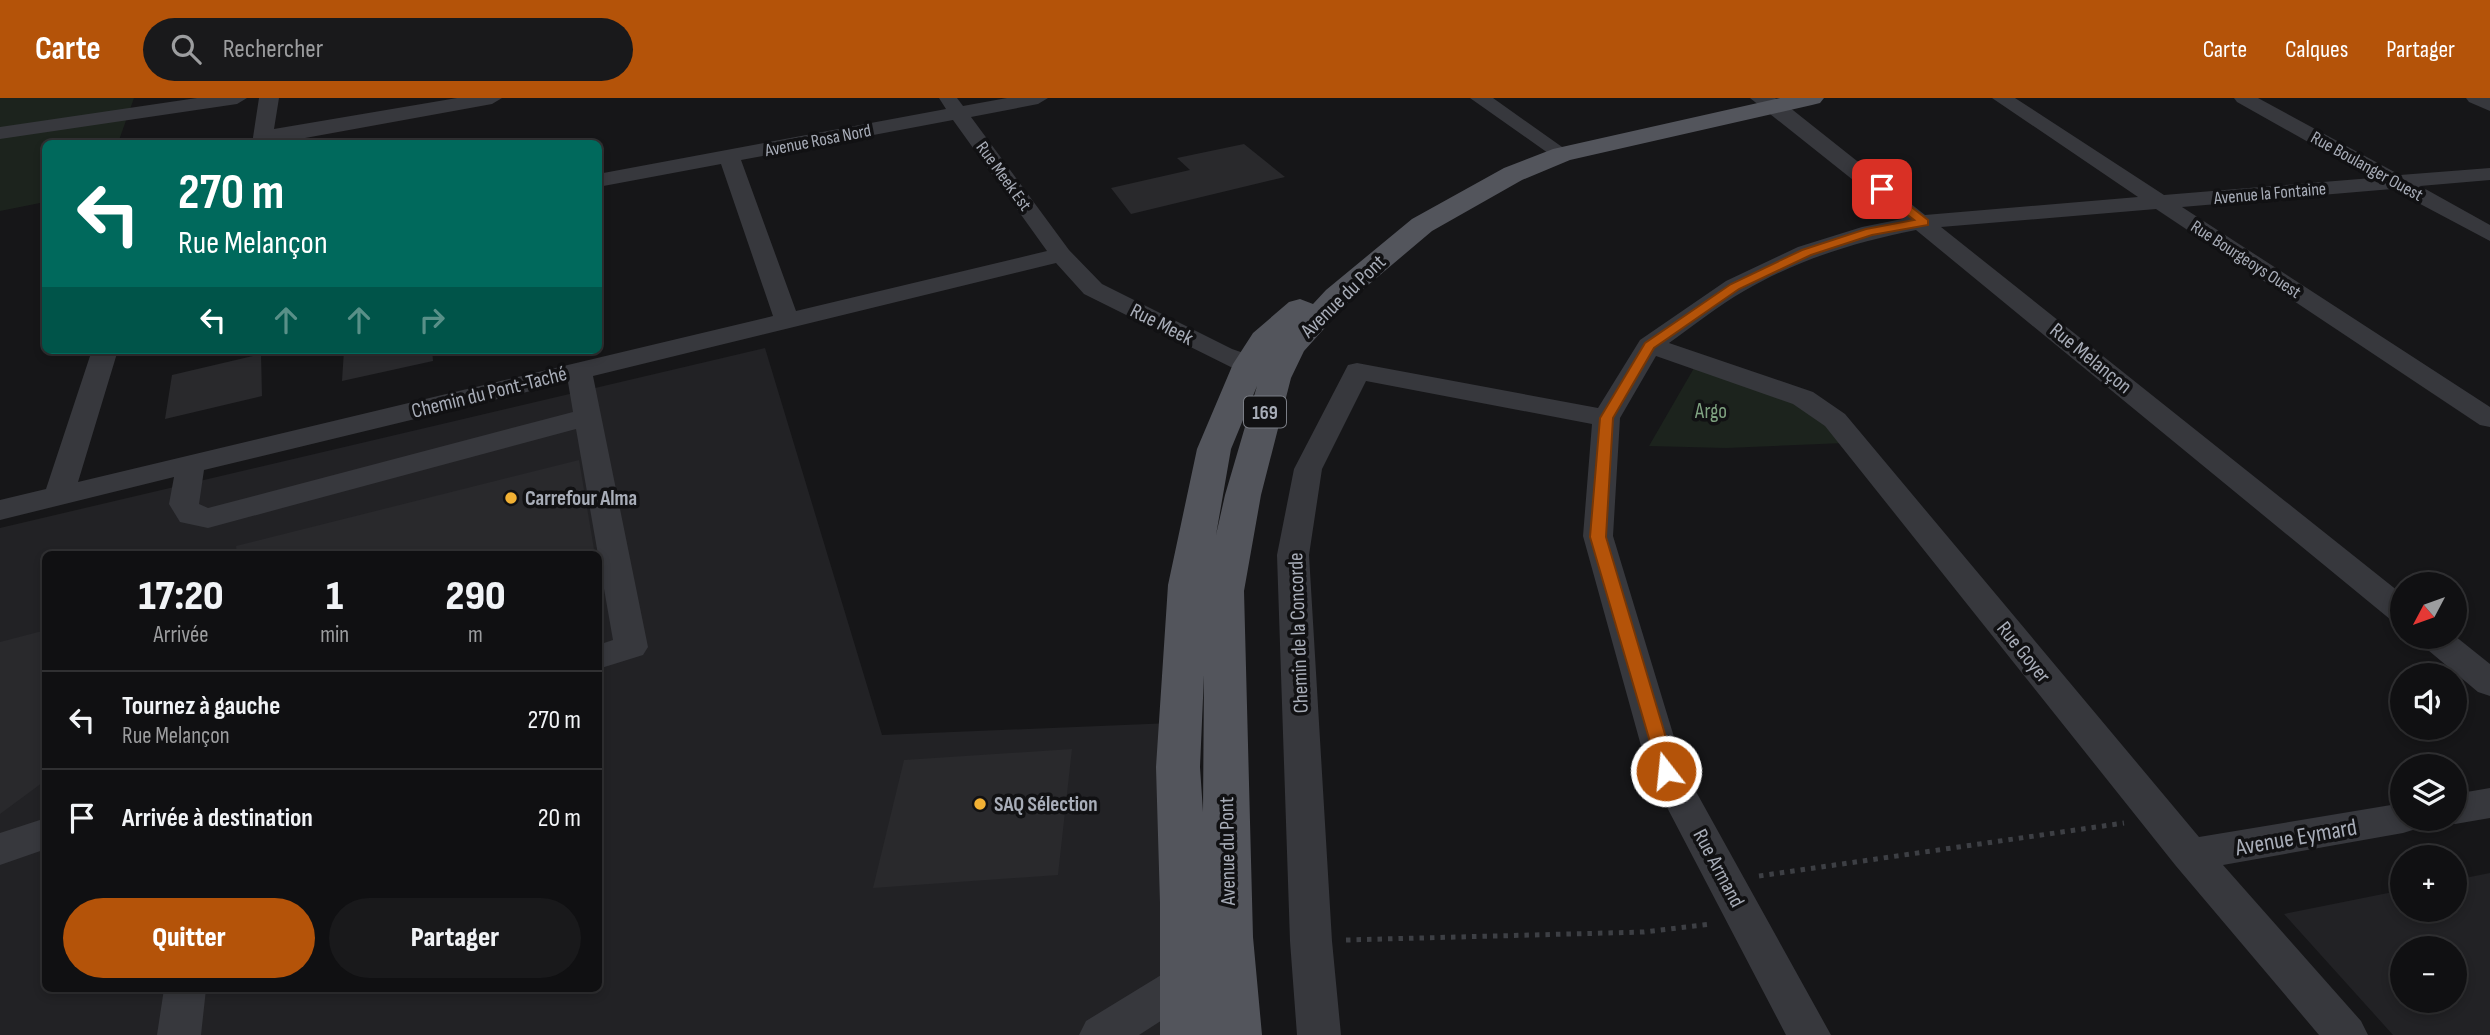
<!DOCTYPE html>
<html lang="fr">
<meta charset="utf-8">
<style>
body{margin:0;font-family:"Sofia Sans Condensed",sans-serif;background:#19191b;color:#f1f3f6;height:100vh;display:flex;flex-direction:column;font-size:26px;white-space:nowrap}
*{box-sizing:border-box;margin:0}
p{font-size:23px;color:#9c9d9f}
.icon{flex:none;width:38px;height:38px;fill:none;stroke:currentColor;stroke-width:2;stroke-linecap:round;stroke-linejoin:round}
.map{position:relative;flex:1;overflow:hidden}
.details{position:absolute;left:42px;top:453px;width:560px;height:441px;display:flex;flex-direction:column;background:#101012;border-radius:10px;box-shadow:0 4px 10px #0003,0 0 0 2px #303032}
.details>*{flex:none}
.hud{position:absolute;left:42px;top:42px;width:560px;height:214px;border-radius:10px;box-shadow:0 4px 10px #0003,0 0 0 2px #303032;background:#00695c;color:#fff;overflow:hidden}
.needle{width:46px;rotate:229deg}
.buttons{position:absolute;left:2390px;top:474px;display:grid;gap:14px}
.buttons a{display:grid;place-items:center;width:77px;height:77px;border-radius:50%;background:#101012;box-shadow:0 4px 10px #0003,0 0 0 2px #303032;font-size:35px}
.pin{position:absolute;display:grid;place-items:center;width:60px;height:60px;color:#fff;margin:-30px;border-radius:14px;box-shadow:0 4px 10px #0006}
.me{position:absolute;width:77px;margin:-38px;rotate:344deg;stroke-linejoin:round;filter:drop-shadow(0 0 5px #0008)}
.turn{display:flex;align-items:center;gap:24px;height:147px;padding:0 21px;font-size:32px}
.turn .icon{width:91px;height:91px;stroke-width:2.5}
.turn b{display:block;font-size:49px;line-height:60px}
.lanes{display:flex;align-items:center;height:66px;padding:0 21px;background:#0003;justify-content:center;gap:35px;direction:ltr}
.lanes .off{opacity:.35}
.eta{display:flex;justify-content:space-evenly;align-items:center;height:119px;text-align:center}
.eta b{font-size:42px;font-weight:800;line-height:49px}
.action{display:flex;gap:14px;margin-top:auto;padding:14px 21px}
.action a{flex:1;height:80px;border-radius:42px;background:#b45309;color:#fff;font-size:28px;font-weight:800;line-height:80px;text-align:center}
.action a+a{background:#19191b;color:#f1f3f6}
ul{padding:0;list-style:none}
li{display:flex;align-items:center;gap:21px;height:98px;padding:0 21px;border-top:2px solid #303032}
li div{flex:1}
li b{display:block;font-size:26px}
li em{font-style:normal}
header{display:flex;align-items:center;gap:42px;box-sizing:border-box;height:98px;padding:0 35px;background:#b45309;color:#fff}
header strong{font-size:33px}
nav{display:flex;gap:38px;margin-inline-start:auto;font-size:24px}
.search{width:490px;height:63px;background:#19191b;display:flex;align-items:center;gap:18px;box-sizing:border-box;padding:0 24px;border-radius:38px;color:#9c9d9f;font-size:26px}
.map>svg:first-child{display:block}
</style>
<header>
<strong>Carte</strong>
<div class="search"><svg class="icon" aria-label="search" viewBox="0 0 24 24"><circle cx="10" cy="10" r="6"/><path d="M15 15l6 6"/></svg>Rechercher</div>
<nav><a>Carte</a><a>Calques</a><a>Partager</a></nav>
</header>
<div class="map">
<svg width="2490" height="937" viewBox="0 0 2490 937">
<rect width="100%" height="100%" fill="#161618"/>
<path fill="#222225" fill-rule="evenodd" d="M765,250L882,637L1196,624L1170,937H0V430ZM46,457H598V891H46Z
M2490,775V937H2393L2284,816L2403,792V812H2455V782ZM2403,850H2455V903H2403Z"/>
<path fill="#1c231d" d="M0,0H134L118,45L46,46L45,104L0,113Z
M1694,270L1813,312L1844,345L1726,350L1649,348Z"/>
<path fill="#29292c" d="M1244,46L1285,79L1131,116L1111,90L1190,72L1177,60Z
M344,252H432L433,263L342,283Z
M261,256L262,298L165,321L172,277Z
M579,362L595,457H237L236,448Z
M46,532V682L0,716V544Z
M1072,651L1058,777L873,790L904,662Z"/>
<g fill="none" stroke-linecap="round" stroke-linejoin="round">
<path stroke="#3d3f44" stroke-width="5" stroke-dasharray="4.5 6" stroke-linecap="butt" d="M1759,778L2124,725
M1346,842L1644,834L1711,826"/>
<path fill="#37383d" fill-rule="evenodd" d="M197,0H247L237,6L0,41V29Z
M259,0H279L274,31L457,0H502L492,6L272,46H252Z
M957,0L963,8L1007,0H1048L1038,6L971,19L1069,152L1102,186L1232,251L1258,260L1283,274L1287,280L1283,286L1274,288L1265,286L1084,196L1056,165L593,278L648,549L643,557L598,571V547L613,542L576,331L208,430L180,424L169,406L174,379L0,422V402L46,391L92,252H118L78,384L773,218L721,66L598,89V76L946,11L939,0ZM953,22L1047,153L796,213L741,62ZM568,284L573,314L208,410L199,406L204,372Z
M1470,0H1493L1572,56L1569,60H1555Z
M1750,0H1775L1784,5L1925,117L2138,99L1992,0H2015L2164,97L2372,80L2237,4L2234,0H2258L2400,77L2490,70V82L2420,88L2490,127V143L2392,91L2182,109L2490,309V329L2480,327L2156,111L1941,129L2403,497V525L2391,522L1916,132C1855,144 1797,162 1744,193C1718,208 1693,228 1669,245L1813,294L1845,316L2199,739L2403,705V721H2421L2416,731L2403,735L2223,767L2361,923L2368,937H2319L2176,768L1825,328L1793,306L1656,258L1620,320L1613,438L1684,672L1831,937H1786L1648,673L1583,438L1592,326L1366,283L1322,371L1309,457L1332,843L1341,937H1297L1290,843L1277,457L1294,371L1348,267L1357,265L1598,310L1640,242L1726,183L1798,149L1862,129L1902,121Z
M2466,0H2490V13L2469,4Z
M2455,538L2490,566V598L2478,594L2422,547L2417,539Z
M2490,690V720L2455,726L2442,722L2455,721V696Z
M46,720V751L0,767V735Z
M1186,865L1201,871L1207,884L1201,897L1139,937H1079L1086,923L1171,871Z
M164,891H206L201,937H157Z"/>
<path fill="#53555c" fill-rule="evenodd" d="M1780,0H1824L1820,5L1812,7L1570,62L1522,82L1432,133L1348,204L1304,253L1291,280L1261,397L1244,493L1253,839L1262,937H1160V805L1156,669L1168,487L1197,351L1233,266L1253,235L1289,204L1300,201L1313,206L1326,192L1412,121L1504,70L1553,51ZM1257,288L1225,397L1216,437L1231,351ZM1204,577L1203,714L1200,669Z"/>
</g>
<path fill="#b45309" stroke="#753606" stroke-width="2" d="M1878,89H1886L1928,122V127L1872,137L1811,157L1739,191L1654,250L1613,320L1606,439L1676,673L1673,678L1666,680L1660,678L1590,439L1600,320L1645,245L1731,186L1802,152L1866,131L1914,122L1878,94Z"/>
<g fill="#f2b134" stroke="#111113" stroke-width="2.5">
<circle cx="511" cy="400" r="7"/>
<circle cx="980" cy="706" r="7"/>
</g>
<g text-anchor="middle" stroke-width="7" stroke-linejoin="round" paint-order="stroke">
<g font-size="18" fill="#a8adb8" stroke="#111113">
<text transform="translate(818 42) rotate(-11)" y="6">Avenue Rosa Nord</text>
<text transform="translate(2367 68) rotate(29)" y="6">Rue Boulanger Ouest</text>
<text transform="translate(1004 78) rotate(54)" y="6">Rue Meek Est</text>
<text transform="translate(2270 95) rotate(-5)" y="6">Avenue la Fontaine</text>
<text transform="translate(2246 161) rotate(33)" y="6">Rue Bourgeoys Ouest</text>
</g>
<rect fill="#111113" stroke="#7b7e86" stroke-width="2" x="1244" y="298.5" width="42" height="31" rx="5"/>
<g font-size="19" font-weight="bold" fill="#a8adb8">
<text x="1265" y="321">169</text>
</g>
<g font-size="21" fill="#a8adb8" stroke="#111113">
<text transform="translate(1343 198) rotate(-44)" y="7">Avenue du Pont</text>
<text transform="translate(1162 226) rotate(27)" y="7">Rue Meek</text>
<text transform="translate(2091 260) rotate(39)" y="7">Rue Melançon</text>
<text transform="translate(489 294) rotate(-14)" y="7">Chemin du Pont-Taché</text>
<text transform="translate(1298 535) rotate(-92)" y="7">Chemin de la Concorde</text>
<text transform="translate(2024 554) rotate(51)" y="7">Rue Goyer</text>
<text transform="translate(1227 753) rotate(-91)" y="7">Avenue du Pont</text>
<text transform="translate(1719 770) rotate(62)" y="7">Rue Armand</text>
</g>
<g font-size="21" fill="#7fa381" stroke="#111113">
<text x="1711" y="320">Argo</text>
</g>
<g font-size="21" font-weight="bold" fill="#a8adb8" stroke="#111113" text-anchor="start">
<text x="525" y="407">Carrefour Alma</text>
<text x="994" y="713">SAQ Sélection</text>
</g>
<g font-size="24" fill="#a8adb8" stroke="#111113">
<text transform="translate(2296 739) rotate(-10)" y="8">Avenue Eymard</text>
</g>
</g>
</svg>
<div class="buttons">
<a><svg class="needle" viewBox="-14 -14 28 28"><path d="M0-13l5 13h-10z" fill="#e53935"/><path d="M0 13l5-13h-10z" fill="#9c9d9f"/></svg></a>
<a><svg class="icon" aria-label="sound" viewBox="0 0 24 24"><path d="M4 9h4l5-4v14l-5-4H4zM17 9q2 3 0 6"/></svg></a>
<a><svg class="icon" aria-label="layers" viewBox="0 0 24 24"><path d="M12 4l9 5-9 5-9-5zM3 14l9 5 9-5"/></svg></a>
<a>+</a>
<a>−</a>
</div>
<div class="pin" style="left:1882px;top:91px;background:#d93025"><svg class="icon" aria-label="arrive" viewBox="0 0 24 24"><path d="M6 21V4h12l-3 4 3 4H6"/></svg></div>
<svg class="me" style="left:1666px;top:673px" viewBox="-20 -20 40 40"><circle r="17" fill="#b45309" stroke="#fff" stroke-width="3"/><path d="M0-11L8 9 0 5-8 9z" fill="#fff"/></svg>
<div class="hud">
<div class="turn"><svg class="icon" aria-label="left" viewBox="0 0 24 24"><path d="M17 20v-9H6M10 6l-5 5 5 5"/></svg><div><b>270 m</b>Rue Melançon</div></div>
<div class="lanes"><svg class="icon" aria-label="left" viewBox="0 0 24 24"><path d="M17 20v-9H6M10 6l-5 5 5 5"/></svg><svg class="icon off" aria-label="ahead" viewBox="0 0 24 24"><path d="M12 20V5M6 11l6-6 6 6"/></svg><svg class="icon off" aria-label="ahead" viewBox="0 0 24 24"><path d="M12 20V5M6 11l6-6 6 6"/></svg><svg class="icon off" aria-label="right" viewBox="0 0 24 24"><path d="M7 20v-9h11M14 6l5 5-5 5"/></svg></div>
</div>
<section class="details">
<div class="eta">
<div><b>17:20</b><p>Arrivée</p></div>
<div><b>1</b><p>min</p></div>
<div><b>290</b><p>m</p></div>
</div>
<ul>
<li><svg class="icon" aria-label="left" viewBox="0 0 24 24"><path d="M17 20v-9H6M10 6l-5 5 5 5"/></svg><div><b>Tournez à gauche</b><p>Rue Melançon</p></div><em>270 m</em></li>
<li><svg class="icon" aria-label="arrive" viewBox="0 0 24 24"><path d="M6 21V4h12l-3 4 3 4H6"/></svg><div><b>Arrivée à destination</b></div><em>20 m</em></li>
</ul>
<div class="action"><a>Quitter</a><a>Partager</a></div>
</section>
</div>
